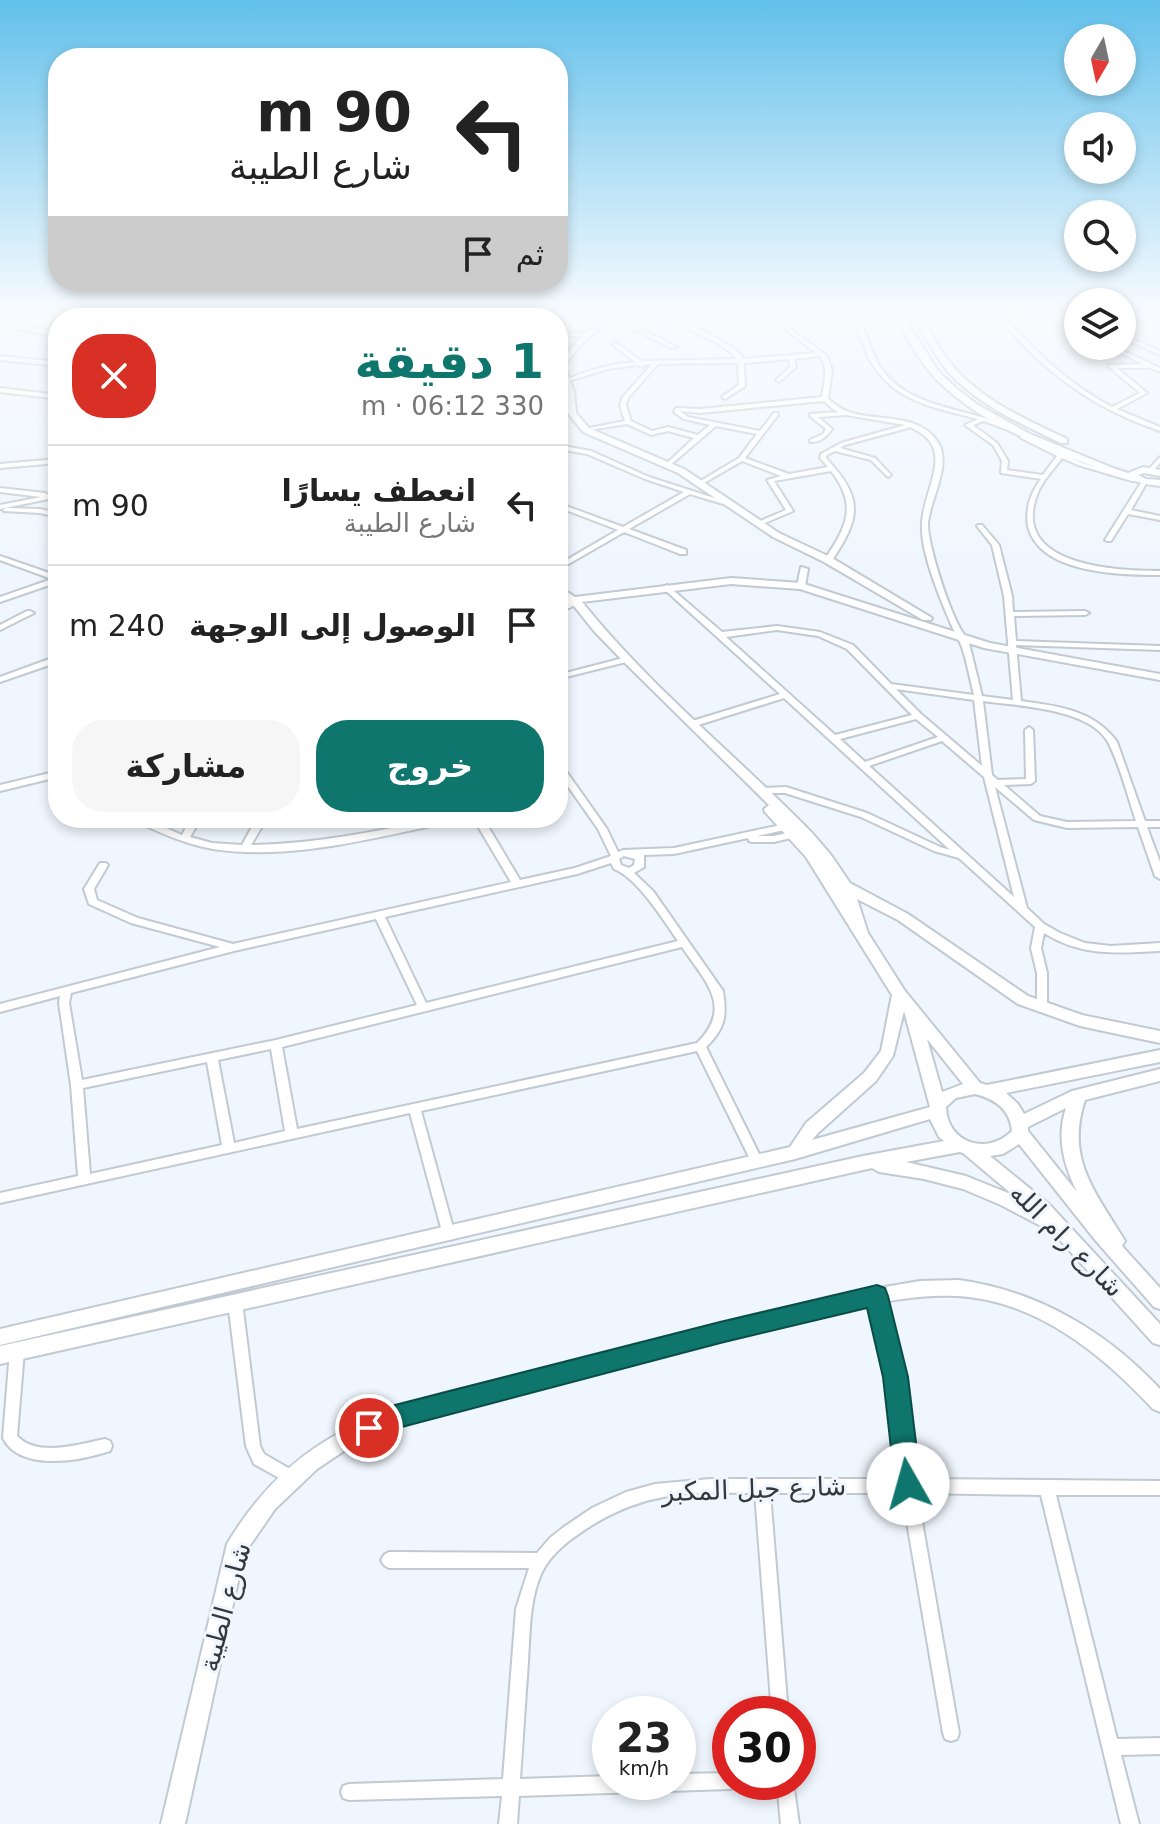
<!DOCTYPE html>
<html lang="ar">
<meta charset="utf-8">
<style>
body{margin:0;font-family:"DejaVu Sans","Noto Naskh Arabic",sans-serif;background:#f6f6f6;color:#222;direction:rtl;height:100vh;display:flex;flex-direction:column;font-size:30px;white-space:nowrap}
*{box-sizing:border-box;margin:0}
p{font-size:26px;color:#767676}
.icon{flex:none;width:44px;height:44px;fill:none;stroke:currentColor;stroke-width:2;stroke-linecap:round;stroke-linejoin:round}
.map{position:relative;flex:1;overflow:hidden;direction:ltr}
.sheet{position:absolute;left:48px;top:308px;width:520px;height:520px;display:flex;flex-direction:column;background:#fff;border-radius:32px;box-shadow:0 4px 12px #0003;direction:rtl}
.sheet>*{flex:none}
.banner{position:absolute;left:48px;top:48px;width:520px;height:244px;border-radius:32px;box-shadow:0 4px 12px #0003;direction:rtl;background:#fff;color:#222;overflow:hidden}
.needle{width:52px;rotate:189deg}
.tools{position:absolute;left:1064px;top:24px;display:grid;gap:16px}
.tools a{display:grid;place-items:center;width:72px;height:72px;border-radius:50%;background:#fff;box-shadow:0 4px 12px #0003;font-size:40px}
.speed{position:absolute;left:592px;top:1696px;display:flex;gap:16px;font-size:40px;font-weight:700;text-align:center}
.speed>*{display:grid;place-content:center;width:104px;height:104px;border-radius:50%;background:#fff;box-shadow:0 4px 12px #0003;line-height:1}
.speed small{font-size:20px;font-weight:400}
.speed .limit{border:12px solid #d22;background:#fff;color:#111}
.pin{position:absolute;display:grid;place-items:center;width:68px;height:68px;color:#fff;margin:-34px;border:4px solid #fff;border-radius:50%;box-shadow:0 2px 8px #0007}
.me{position:absolute;width:88px;margin:-44px;rotate:353deg;stroke-linejoin:round;filter:drop-shadow(0 0 6px #0008)}
.turn{display:flex;align-items:center;gap:28px;height:168px;padding:0 24px;font-size:36px}
.turn .icon{width:104px;height:104px;stroke-width:2.5}
.turn b{display:block;font-size:56px;line-height:68px}
.then{display:flex;align-items:center;height:76px;padding:0 24px;background:#0003;gap:16px;font-size:30px}
.round{display:grid;place-items:center;flex:none;width:84px;height:84px;border-radius:32px;background:#f6f6f6}
.headline{display:flex;align-items:center;justify-content:space-between;height:136px;padding:0 24px}
h1{font-size:48px;font-weight:700;line-height:60px;color:#0f766e}
.primary-button{display:flex;gap:16px;margin-top:auto;padding:16px 24px}
.primary-button a{flex:1;height:92px;border-radius:32px;background:#0f766e;color:#fff;font-size:32px;font-weight:700;line-height:92px;text-align:center}
.primary-button a+a{background:#f6f6f6;color:#222}
ul{padding:0;list-style:none}
li{display:flex;align-items:center;gap:24px;height:120px;padding:0 24px;border-top:2px solid #e0e0e0}
li div{flex:1}
li b{display:block;font-size:30px}
li em{font-style:normal}
.map>svg:first-child{display:block}
</style>
<div class="map">
<svg width="1160" height="1824" viewBox="0 0 1160 1824">
<rect width="100%" height="100%" fill="#eff6fd"/>
<g fill="none" stroke-linecap="round" stroke-linejoin="round">
<g stroke="#c1cad2" stroke-width="4">
<path id="street" d="M67,310H76L101,318H92Z
M210,310H266L291,318H282L266,314L213,312Z
M311,310H318L303,318H296Z
M342,310H366L386,318H378Z
M408,310H414L403,318H397Z
M439,310L442,312L444,318H438L436,312Z
M540,310H546C539,317 529,320 520,317L535,314Z
M619,310H626L616,317L677,347L672,348L612,319L583,342L563,367H559L558,366L572,347L583,336H558V332L587,333Z
M646,310C661,310 730,342 740,354C741,355 742,357 743,359L816,353L760,310H766L827,356L832,370L828,399C835,404 840,409 849,412C878,422 921,412 939,444C951,466 930,500 928,523C927,544 953,626 968,639L982,696L1013,700L1004,596L992,545L977,526L978,525H982L999,545L1012,596L1013,612L1085,611L1089,613L1085,615L1014,616L1016,641L1160,646V650L1016,645L1021,701C1058,706 1094,710 1117,742L1145,821H1160V827H1147L1160,862V879L1155,876L1138,827L1067,828L1034,820L995,787L1027,908L1044,924L1060,933L1085,943L1111,946L1160,943V951C1116,953 1083,957 1044,933L1041,948L1047,973V1007L1046,1010H1038L1037,1007V973L1031,948L1035,927L959,858L934,851L861,817L785,793H761L759,791L761,789L764,788L786,787L867,813L940,847L950,850L784,698L695,726H689V722L780,694L664,589L663,587L667,585L722,632L777,626L820,632L853,645L891,684L974,695C970,679 967,662 962,647C959,639 954,632 951,624C940,599 920,550 922,524C923,487 959,447 909,427L908,428L845,445L840,448L875,458L891,475L888,477L871,460L835,451L827,455L826,458C863,498 862,516 831,562H825L824,560C847,527 858,505 831,471L774,481L793,511L760,525L757,523L758,522L786,510L767,480L781,476L742,461L704,483L699,482L739,458L757,434L716,426L668,467L665,465L666,464L694,438L668,431L651,435L627,424L584,431V429L625,421L620,405L622,398L652,364L645,365L642,367L638,365L608,369L565,382V380C588,370 610,364 635,362L613,345V343H617L641,361L737,359C724,341 668,321 646,310ZM820,356C829,368 824,383 822,397L700,409L676,408L674,412L684,419L710,425L698,435L668,427L652,431L631,421L626,405L628,398L658,364L738,363L739,385L723,396L722,397L725,399L745,386L744,363L789,359L790,367L777,379L776,380L779,382L796,367L794,359ZM824,401L834,410L839,412L810,414V416L826,429L823,434L810,440V442C819,443 827,437 832,429L818,417L846,415L905,425L841,443L821,454L820,458L828,467L789,474L745,458L778,415V413H774L760,431L688,417L680,411L700,413ZM777,630L818,636L847,649L912,715L835,735L726,637ZM896,689L974,700L982,766L921,714ZM983,701C1018,706 1092,708 1109,744C1120,766 1128,797 1136,821L1067,822L1040,816L1004,785L1031,784L1035,781L1033,730L1029,727L1025,730L1026,779L998,780L992,775ZM916,719L938,737L865,762L840,739ZM942,741L984,777L1014,897L869,766Z
M847,310H853C867,326 869,353 883,371C912,409 967,408 1007,426L1008,427L1005,429L984,421L973,425L997,443L1008,461L1007,470L1043,475L1057,456L1021,438L1020,437L1023,435L1082,463L1136,479V481H1132L1078,465L1062,458C1055,468 1045,478 1040,488C1004,565 1112,571 1160,571V575C1121,575 1039,574 1028,526C1025,509 1031,492 1041,479L1001,473L1002,461L993,445L965,425L978,419C933,407 891,402 868,356C861,341 858,323 847,310Z
M991,310H997C1032,348 1066,383 1112,407L1140,393L1109,367V365L1143,364L1106,346H1113L1160,368V372L1150,368H1117L1147,393L1117,409L1160,427V431C1086,406 1042,369 991,310Z
M1065,310H1071L1078,317V322Z
M1150,310L1160,312V316L1151,311Z
M1122,338L1137,341L1160,351V355L1134,343L1122,342Z
M0,356L58,362V366L0,360Z
M0,388L58,395V399L0,392Z
M558,445L591,451L649,477L733,504L730,506L690,494L629,529L686,550V554H680L624,532L558,570V565L618,530L558,507V503L623,527L684,492L645,479L587,454L558,449Z
M1160,457V463L1153,471H1149V469Z
M58,459V463L0,468V464Z
M1144,480L1147,482L1131,510L1160,516V520L1128,514L1111,541H1107L1105,540L1142,481Z
M0,488L45,493L48,495L58,493V497L0,509V505L41,497L0,492Z
M6,508L40,509L58,513V517L40,513L4,511L3,510Z
M0,556L58,576V582L0,602V597L52,579L0,560Z
M801,567L808,569L805,586L801,588L797,586Z
M558,604H569L573,606L569,608H558Z
M27,611H30L34,613L0,630V625Z
M55,657H58V662L0,682V677Z
M627,657L631,659L630,661L558,679V675Z
M558,763L561,764L607,829L618,852L623,850L674,848L790,823L795,826L793,828L757,836H774L800,830L805,833L803,835L774,842H752L749,841L748,838L674,854L644,855V867L634,873L653,891L723,991C727,1016 725,1029 706,1047L762,1160L760,1163L756,1165L752,1163L697,1051L421,1111L455,1235L453,1239L449,1240L445,1239L443,1235L410,1113L0,1203V1193L78,1176L71,1085L59,1003L60,996L0,1012V1004L220,947L131,923L89,904L84,889L100,863H106L108,865L94,889L97,900L138,918L233,944L511,882L473,818H483L520,880L575,868L611,856L598,829L558,772ZM624,856L635,859L634,865L629,868L621,865L619,859ZM611,863L614,869C637,877 664,921 678,941L426,1003L385,917L577,874ZM376,919L417,1005L276,1040L82,1080L69,1003L71,993L234,951ZM682,947C705,981 734,1007 697,1043L297,1129L282,1047ZM271,1049L285,1131L234,1143L218,1060ZM207,1062L222,1145L90,1174L83,1088Z
M58,771V777L0,791V785Z
M131,818H144L182,835L191,818H201L190,837L212,843L242,845L257,818H267L251,845C316,844 378,831 441,818H460L455,821C377,837 293,861 213,849C184,844 159,832 133,820Z
M877,1290L882,1292L884,1296L902,1377L915,1479L1160,1481V1495H1056L1117,1739L1160,1738V1754L1121,1755L1139,1824H1121L1041,1495L917,1493L959,1733L957,1739L951,1741L945,1739L943,1733L902,1493H770L788,1714H772L755,1493C685,1492 641,1491 580,1533C565,1543 550,1556 542,1572C529,1600 530,1633 528,1662C525,1701 523,1740 520,1779L610,1776V1782H678V1774L730,1773V1782H738L736,1787L730,1789L519,1796L517,1824H499L502,1796L349,1800L343,1798L341,1792L343,1786L349,1784L503,1779L516,1609L529,1568H389L384,1565L381,1560L384,1555L389,1552L537,1553L551,1537L564,1527L592,1508L626,1492L655,1484L710,1479H900L888,1377L870,1296L872,1292Z
M235,1296L240,1298L242,1302L260,1446L264,1454L295,1472L297,1477L295,1482L290,1484L254,1464L246,1446L228,1302L230,1298Z
M17,1345L22,1347L24,1351L17,1436C38,1458 79,1444 105,1439L110,1441L112,1446L110,1451C80,1461 20,1472 3,1438L10,1351L12,1347Z
M777,1782H793L799,1824H781Z"/>
</g>
<g stroke="#c1cad2" stroke-width="4">
<path id="secondary" d="M0,310H3L22,325L58,333V337L17,329L0,315Z
M892,310H900L938,371L956,388L978,405L1030,434L1113,468L1128,473L1143,467L1160,470V476L1144,473L1138,475L1146,479L1160,480V486C1137,484 1117,475 1095,467C1039,446 978,422 935,378C917,359 905,333 892,310Z
M910,310H918C928,326 936,344 947,359C976,398 1025,419 1067,439V443H1061C1019,423 971,402 942,364C930,347 921,328 910,310Z
M558,364H564L574,392L576,413L589,428L684,469L779,533L832,558L932,618L931,620H923L824,562L773,537L678,473L583,432L568,413L566,392L558,373Z
M731,578L801,583L990,643L1160,674V680L984,648L800,589L731,584L582,602C650,687 737,756 813,834L831,855L850,883L908,914L1028,996L1082,1015L1160,1031V1043L1080,1026L1018,1004L898,920L857,899L868,933L905,991L980,1083L987,1085L1160,1050V1062L1006,1093L1018,1104L1024,1114L1072,1091L1160,1069V1081L1085,1100C1066,1157 1093,1189 1122,1236L1125,1241L1122,1246L1160,1288V1309L1154,1307L1096,1241L1019,1144L1003,1154L990,1156L1049,1204L1160,1324V1345L1153,1343L1049,1228L1041,1226L1001,1205L963,1189L924,1179L879,1172L872,1168L0,1364V1346L863,1156L944,1141L939,1137L930,1119L795,1159L0,1345V1329L790,1147L806,1123L864,1073L881,1051L892,995L806,857L765,812L764,809L769,805L626,664L594,631L574,606L559,601L563,598L558,594V586L575,597ZM904,1011L930,1107L812,1140L818,1133L876,1081L893,1056ZM927,1039L963,1084L942,1092ZM975,1094C995,1099 1010,1109 1012,1131C987,1156 947,1143 946,1107L956,1098ZM1066,1108C1056,1138 1064,1165 1077,1192L1028,1131V1127ZM960,1152L963,1153L1013,1195L966,1176L906,1162Z
M959,1280C1038,1291 1106,1331 1160,1389V1412L1153,1409C1102,1354 1036,1300 957,1296C918,1294 880,1302 842,1311L419,1419L374,1435L350,1447L317,1469L275,1509L244,1554L185,1824H161L227,1544C280,1455 348,1419 445,1393L861,1291L920,1281Z"/>
</g>
<use href="#street" fill="#fff" fill-rule="evenodd"/>
<use href="#secondary" fill="#fff" fill-rule="evenodd"/>
</g>
<linearGradient id="sky" x2="0" y2="1"><stop stop-color="#62c0eb"/><stop offset="0.55" stop-color="#f8fbfe"/><stop offset="1" stop-color="#f8fbfe" stop-opacity="0"/></linearGradient>
<rect width="1160" height="565" fill="url(#sky)"/>
<path fill="#0f766e" stroke="#0a4d48" stroke-width="2" d="M877,1285L885,1288L888,1296L908,1377L921,1484L917,1493L908,1497L898,1493L895,1484L883,1377L867,1308L720,1343L398,1428L369,1440L360,1437L356,1428L360,1420L395,1405L720,1322Z"/>
<g text-anchor="middle" stroke-width="6" stroke-linejoin="round" paint-order="stroke">
<g font-size="26" fill="#34383b" stroke="#eff6fd">
<text transform="translate(1067 1240) rotate(45)" y="9">شارع رام الله</text>
<text transform="translate(754 1489) rotate(-2)" y="9">شارع جبل المكبر</text>
<text transform="translate(225 1607) rotate(-75)" y="9">شارع الطيبة</text>
</g>
</g>
</svg>
<div class="tools">
<a><svg class="needle" viewBox="-14 -14 28 28"><path d="M0-13l5 13h-10z" fill="#e53935"/><path d="M0 13l5-13h-10z" fill="#767676"/></svg></a>
<a><svg class="icon" aria-label="sound" viewBox="0 0 24 24"><path d="M4 9h4l5-4v14l-5-4H4zM17 9q2 3 0 6"/></svg></a>
<a><svg class="icon" aria-label="search" viewBox="0 0 24 24"><circle cx="10" cy="10" r="6"/><path d="M15 15l6 6"/></svg></a>
<a><svg class="icon" aria-label="layers" viewBox="0 0 24 24"><path d="M12 4l9 5-9 5-9-5zM3 14l9 5 9-5"/></svg></a>
</div>
<div class="speed"><div>23<small>km/h</small></div><div class="limit">30</div></div>
<div class="pin" style="left:369px;top:1428px;background:#d93025"><svg class="icon" aria-label="arrive" viewBox="0 0 24 24"><path d="M6 21V4h12l-3 4 3 4H6"/></svg></div>
<svg class="me" style="left:908px;top:1484px" viewBox="-20 -20 40 40"><circle r="19" fill="#fff"/><path d="M0-13L10 11 0 6-10 11z" fill="#0f766e"/></svg>
<div class="banner">
<div class="turn"><svg class="icon" aria-label="left" viewBox="0 0 24 24"><path d="M17 20v-9H6M10 6l-5 5 5 5"/></svg><div><b>90 m</b>شارع الطيبة</div></div>
<div class="then">ثم<svg class="icon" aria-label="arrive" viewBox="0 0 24 24"><path d="M6 21V4h12l-3 4 3 4H6"/></svg></div>
</div>
<section class="sheet">
<div class="headline"><div><h1>1 دقيقة</h1><p>330 m · 06:12</p></div><a class="round" style="background:#d93025;color:#fff"><svg class="icon" aria-label="close" viewBox="0 0 24 24"><path d="M6 6l12 12M18 6L6 18"/></svg></a></div>
<ul>
<li><svg class="icon" aria-label="left" viewBox="0 0 24 24"><path d="M17 20v-9H6M10 6l-5 5 5 5"/></svg><div><b>انعطف يسارًا</b><p>شارع الطيبة</p></div><em>90 m</em></li>
<li><svg class="icon" aria-label="arrive" viewBox="0 0 24 24"><path d="M6 21V4h12l-3 4 3 4H6"/></svg><div><b>الوصول إلى الوجهة</b></div><em>240 m</em></li>
</ul>
<div class="primary-button"><a>خروج</a><a>مشاركة</a></div>
</section>
</div>
